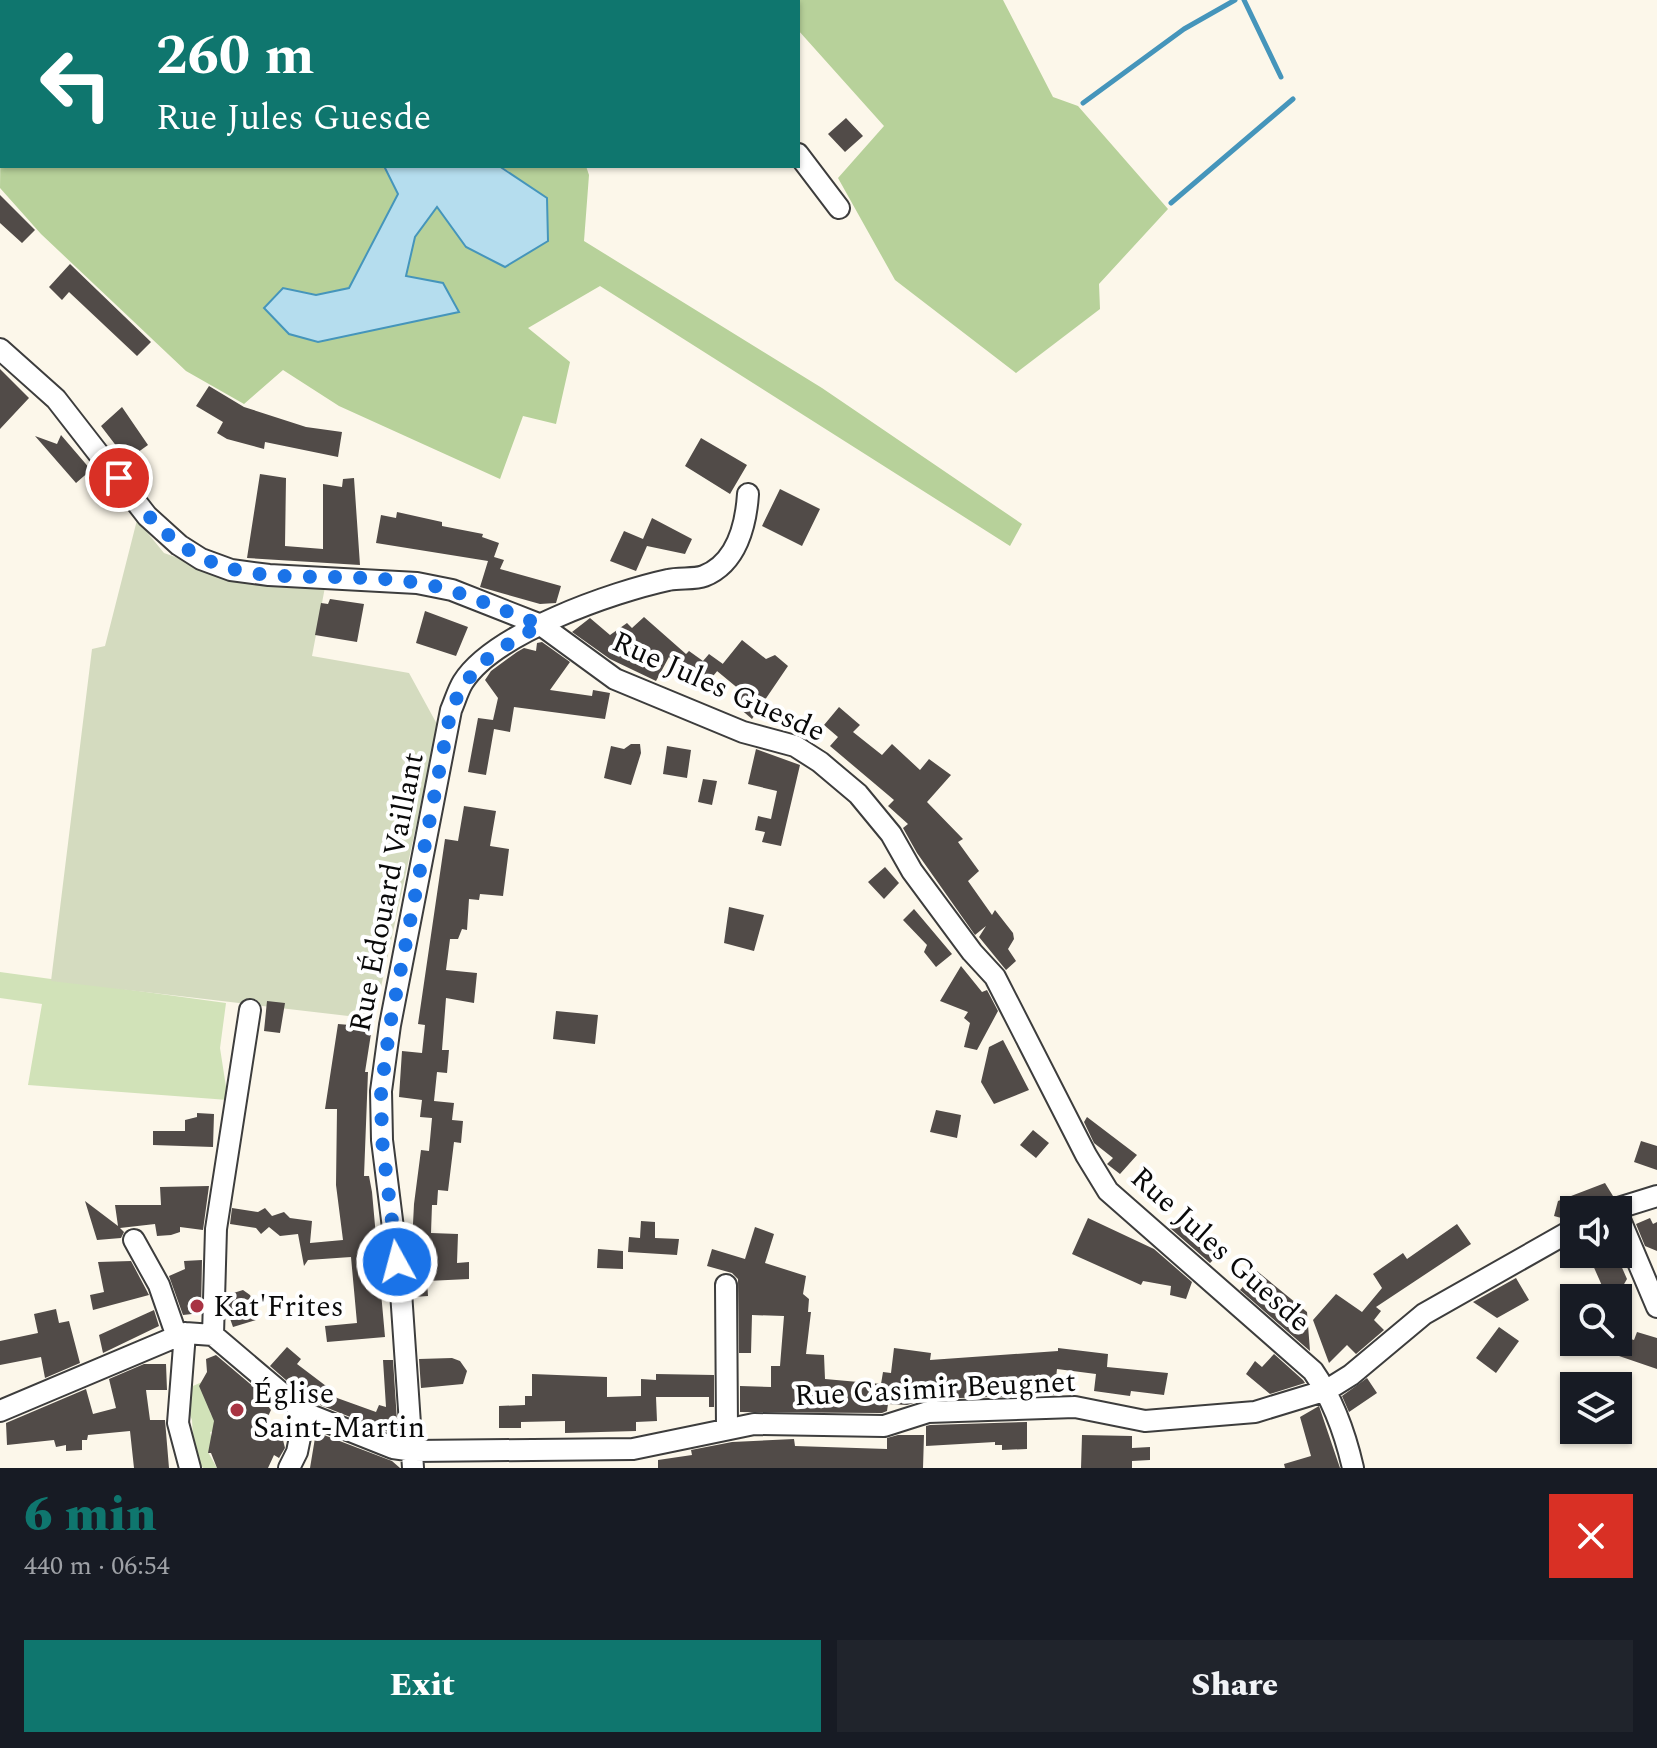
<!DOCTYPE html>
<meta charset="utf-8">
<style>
body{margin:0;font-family:Spectral,serif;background:#20242c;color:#f1f3f6;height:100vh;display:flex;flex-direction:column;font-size:30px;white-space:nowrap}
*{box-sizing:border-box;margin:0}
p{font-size:26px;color:#9ea1a6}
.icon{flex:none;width:44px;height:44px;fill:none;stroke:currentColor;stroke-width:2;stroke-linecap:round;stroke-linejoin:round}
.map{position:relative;height:1468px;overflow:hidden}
.drawer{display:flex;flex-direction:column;background:#171b24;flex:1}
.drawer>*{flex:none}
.banner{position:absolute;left:0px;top:0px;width:800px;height:168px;box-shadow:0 2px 6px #0004;background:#0f766e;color:#fff;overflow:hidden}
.fabs{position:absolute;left:1560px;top:1196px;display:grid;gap:16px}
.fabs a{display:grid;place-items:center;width:72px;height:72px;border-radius:0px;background:#171b24;box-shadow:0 2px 6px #0004;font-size:40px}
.pin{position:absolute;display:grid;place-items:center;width:68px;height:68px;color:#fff;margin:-34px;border:4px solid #fff;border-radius:50%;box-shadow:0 2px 8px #0007}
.me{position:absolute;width:88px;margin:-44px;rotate:353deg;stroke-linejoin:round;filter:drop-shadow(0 0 6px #0008)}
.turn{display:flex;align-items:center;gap:28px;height:168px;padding:0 24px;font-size:36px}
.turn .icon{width:104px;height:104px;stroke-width:2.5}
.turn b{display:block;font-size:56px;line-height:68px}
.round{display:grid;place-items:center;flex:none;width:84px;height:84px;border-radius:0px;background:#20242c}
.summary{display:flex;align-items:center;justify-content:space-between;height:136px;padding:0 24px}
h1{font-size:48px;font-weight:800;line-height:60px;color:#0f766e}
.action{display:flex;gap:16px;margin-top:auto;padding:16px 24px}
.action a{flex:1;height:92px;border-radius:0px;background:#0f766e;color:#fff;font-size:32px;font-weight:800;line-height:92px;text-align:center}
.action a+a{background:#20242c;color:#f1f3f6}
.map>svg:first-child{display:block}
</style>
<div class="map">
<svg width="1657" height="1468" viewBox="0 0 1657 1468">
<rect width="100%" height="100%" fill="#fcf7ea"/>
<path fill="#d1e2b8" d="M0,972L226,1003L220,1048L228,1100L28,1085L42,1004L0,998Z
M202,1382L211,1415L216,1417L215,1431L210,1432L215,1450L208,1452L217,1468H203L194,1457L192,1420L186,1405L193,1386Z"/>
<path fill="#b7d19a" d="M9,0H526L8,2Z
M778,0H1003L1053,97L1078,106L1168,209L1099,284L1100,309L1016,373L895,280L838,178L884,126L798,30V2Z
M2,13V166L386,167L398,194L349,288L316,295L283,289L264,307L406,277L415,237L437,207L466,247L510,172L499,166H586L589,175L584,241L822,388L1022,524L1010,546L600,286L528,328L570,362L556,424L523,416L500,479L339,406L283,370L244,404L186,371L41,234L0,188Z"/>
<path fill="#d4dbbf" d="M137,520L164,553L227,575L325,587L312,656L409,673L438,726L374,1019L51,981L92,649L105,646Z"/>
<path fill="#b5ddee" stroke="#4595bb" stroke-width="2" d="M384,166H499L547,198L548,241L505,267L466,247L437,207L415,237L406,276L443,283L459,312L318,342L289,334L264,308L283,288L316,295L349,288L398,194Z"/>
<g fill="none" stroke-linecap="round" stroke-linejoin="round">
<path stroke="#4595bb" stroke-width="5" d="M1244,0L1281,77
M1083,103L1184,29L1235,0
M1171,203L1293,99"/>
</g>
<path fill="#514b48" d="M846,118L863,136L845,152L828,134Z
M0,195L35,230L22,243L0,223Z
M70,264L151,342L137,356L69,292L62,300L49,287Z
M0,369L29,398L0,429Z
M209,386L244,407L306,427L342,432L338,457L265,442L264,449L227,439L217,433L223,422L196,406Z
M122,407L148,445L127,460L101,426Z
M61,435L91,470L76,483L35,436L57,444Z
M701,438L747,465L730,494L685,466Z
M260,474L286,478L285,546L323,549V484L342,487L343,479L354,478L360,565L247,558Z
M780,489L820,509L802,546L762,526Z
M397,512L442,522V526L483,534L482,537L499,543L494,557L504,560L500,569L561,586L556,603L540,604L480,587L488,561L376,543L381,515L396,518Z
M652,518L692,539L685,554L647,546L636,571L610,561L624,531L643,539Z
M330,599L364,604L357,642L315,635L321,603L328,604Z
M425,611L468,627L456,656L416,643Z
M644,617L686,654L689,651L703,661L709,654L723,664L704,687L669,657L656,681L610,659L572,632L590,618L610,635L627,623L632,628Z
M742,640L766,659L775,655L788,666L752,719L731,701L740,690L717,671Z
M542,642L570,662L550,690L592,696L593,690L610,693L605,719L514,707L510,732L494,729L486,775L468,772L478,718L493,720L498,698L485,680L491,671L517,652L524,648L536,651L537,643Z
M839,707L860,725L853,732L882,755L892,744L920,770L929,759L951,775L927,802L963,839L958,842L979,871L968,881L992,915L995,910L1013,933L1014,939L1008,949L1016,961L1006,970L979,937L986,926L975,935L917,853L903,828L908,824L888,806L894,800L830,746L838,737L824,725Z
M631,744H640L641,753L631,785L604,778L611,746L624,749Z
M667,746L691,750L687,778L663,774Z
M756,749L800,765L781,846L762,842L765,832L755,830L758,816L771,819L777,791L748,784Z
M703,779L717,781L712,805L698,802Z
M464,806L496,811L490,846L509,849L503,896L480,894L479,900L469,899L467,930L462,929L458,939H450L446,970L477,973L474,1003L446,998L442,1050H449L447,1073L437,1072L434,1101L454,1103L452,1120L463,1121L461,1143L454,1142L448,1191L438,1190L437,1205H432L431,1233L458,1234L457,1263L469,1262V1279L427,1281L428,1296L414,1297L411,1263L414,1204L421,1150L429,1151L432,1118L420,1117L422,1100L399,1097L402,1051L422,1053L425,1025L418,1024L445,839L458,841Z
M885,867L899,883L884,899L868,882Z
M729,907L764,915L754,951L724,943Z
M914,909L952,954L936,967L924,952L927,945L903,920Z
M961,966L982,992L987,990L998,1011L977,1050L964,1047L970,1023L964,1018L968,1012L940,1001Z
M267,1001L285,1003L280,1033L264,1031Z
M556,1011L598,1015L595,1044L553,1039Z
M351,1018L373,1021L365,1072H368L364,1176H369L372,1192L385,1337L327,1342L325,1326L357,1323L351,1257L308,1260L304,1266L298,1234L280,1236L269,1227L261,1234L256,1228L230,1224L232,1208L258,1212L265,1208L272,1216L284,1212L290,1218L312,1221L310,1243L343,1240L336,1185L337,1109H325L338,1024L350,1025Z
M1003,1040L1029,1090L994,1104L981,1082L989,1047Z
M936,1110L961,1115L957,1138L930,1132Z
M197,1113L214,1114L213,1147L153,1145V1131H185V1120L197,1117Z
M1087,1117L1137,1155L1120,1174L1107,1164L1113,1158L1094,1143L1084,1122Z
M1033,1130L1049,1143L1036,1158L1020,1145Z
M1641,1141L1657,1146V1170L1634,1162Z
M1605,1183L1613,1196L1601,1204L1574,1210V1215L1565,1219L1554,1216L1558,1201Z
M209,1186L203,1230L180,1227V1232L171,1235L157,1236L155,1224L120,1228L124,1232L121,1238L97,1240L85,1201L118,1226L115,1205H161L160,1187Z
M1184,1209L1225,1248L1210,1263L1170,1228Z
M1088,1218L1154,1249L1192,1282L1186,1299L1170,1295L1171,1286L1143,1281L1141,1285L1072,1254Z
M1650,1218L1653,1224L1657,1222V1251L1645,1246L1636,1224Z
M641,1221L655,1222V1238L679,1239L677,1255L628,1252L629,1237L640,1238Z
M1457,1224L1471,1244L1376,1307L1381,1311L1374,1320L1384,1330L1356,1354L1347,1345L1329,1363L1313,1320L1336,1294L1362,1312L1382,1288L1373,1274L1403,1253L1407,1259Z
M755,1227L774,1234L765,1263L806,1276L803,1294L809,1299L808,1312H811L806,1354L824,1355L825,1379L881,1384L883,1372L891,1373L894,1348L931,1353L930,1360L1058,1351V1348L1108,1354L1107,1367L1168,1373L1164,1395L1131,1391L1130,1396L1094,1391L1096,1374L1057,1369L1054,1395L927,1399L907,1405L888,1404L887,1411L882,1413L740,1412V1386L771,1387V1366H780L784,1316L752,1315L751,1353H739L738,1279L732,1273L707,1266L712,1249L745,1259Z
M598,1249L623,1251V1269L597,1268Z
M1588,1254H1616L1627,1279L1620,1291L1607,1297Z
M202,1260L201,1313L183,1315L169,1276L185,1269L184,1261Z
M131,1261L149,1295L93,1310L90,1295L104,1292L98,1262Z
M1257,1271L1307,1312L1310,1351L1240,1290Z
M1516,1278L1529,1300L1497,1318L1473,1302Z
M243,1290L250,1295L259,1312L255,1314L256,1320L233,1327L227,1310V1295Z
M56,1309L59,1323L69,1321L80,1363L45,1378L41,1357L0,1365V1341L38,1333L34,1314Z
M154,1310L159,1326L103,1353L99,1335Z
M1499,1327L1519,1341L1496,1373L1476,1358Z
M1637,1332L1657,1338V1369L1619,1356L1627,1338L1634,1340Z
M287,1347L301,1359L297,1364L330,1389L326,1394L376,1412L379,1405L386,1407L383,1360H393L398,1436L320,1405L321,1402L317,1404L303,1395L270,1366Z
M1274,1354L1303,1380L1305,1383L1270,1394L1246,1374L1255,1361L1262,1367Z
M216,1355L255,1388L271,1410L263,1427L278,1425L280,1428L285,1448L279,1458L274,1455L268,1468H217L211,1453H208L214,1421L199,1386L207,1372L206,1359Z
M452,1358L460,1361L467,1371L463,1384L421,1388L419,1359Z
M144,1364H166L167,1390H146L150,1420H165L169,1468H134L130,1431L88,1435L87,1440H82V1450L66,1451V1445L56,1447L54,1440L7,1445L6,1423L86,1389L93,1414L116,1408L109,1379Z
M532,1374L607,1377V1397L641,1396V1379L656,1380V1374L714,1375V1407H709V1397H656L657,1421L636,1422V1431L565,1433V1421L521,1422V1428H499V1406L525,1405V1396H532Z
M1367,1378L1377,1393L1349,1412L1342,1396Z
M1319,1406L1340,1468H1285L1284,1464L1311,1456L1300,1417Z
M1027,1422V1449L1002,1450V1445H995V1442L926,1446V1426L930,1425Z
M316,1432L392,1461L400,1468H310Z
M898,1435H924L923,1468H658V1460L692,1455L691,1450L732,1442L794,1439L795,1446L887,1449V1438Z
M1082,1435L1132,1436V1448L1150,1447V1460L1132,1461V1468H1081Z"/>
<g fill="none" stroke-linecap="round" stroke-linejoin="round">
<g stroke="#3d3d3d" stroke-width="24">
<path id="minor" d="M672,0L674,2
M798,154L839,208
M0,349L56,399L147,516L179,545L201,559L231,570L269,575L417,583L452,590L541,625L615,679L743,732L795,746L820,762L858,794L891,834L912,871L972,952L995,977L1086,1155L1108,1191L1313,1371C1334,1401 1345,1433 1353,1468
M1612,1210L1657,1196
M1618,1215L1657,1307
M134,1240L159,1285L176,1334
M726,1285L727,1429
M185,1333L178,1423L190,1468
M213,1335L216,1229L250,1010
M0,1411L185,1333L213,1335L305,1413L393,1448L414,1451L633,1449L754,1424L884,1426L928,1412L1075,1407L1145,1421L1255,1412L1327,1390L1351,1375L1424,1314L1574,1229
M289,1468L297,1452L305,1413
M413,1468L401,1292L382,1140L381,1091L390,1025L451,710C455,701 458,690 463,682C494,633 613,592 668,580C679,577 694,580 704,576C737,563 746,524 748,494"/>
</g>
<use href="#minor" stroke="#fff" stroke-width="20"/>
</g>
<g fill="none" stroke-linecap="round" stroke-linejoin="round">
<path stroke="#1a73e8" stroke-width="14" stroke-dasharray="0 25.2" d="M119,478C210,612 287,563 419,583C461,590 501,610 541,625C497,650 472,662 451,710L390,1025L381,1091L382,1140L397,1262"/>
</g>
<g fill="#a83443" stroke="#fff" stroke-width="3">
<circle cx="197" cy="1306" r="8"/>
<circle cx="237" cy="1410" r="8"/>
</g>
<g text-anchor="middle" stroke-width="8" stroke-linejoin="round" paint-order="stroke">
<g font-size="30" fill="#0a0a0a" stroke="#fff">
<text transform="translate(719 686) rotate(24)" y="10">Rue Jules Guesde</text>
<text transform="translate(386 892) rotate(-79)" y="10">Rue Édouard Vaillant</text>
<text transform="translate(1221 1249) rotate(42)" y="10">Rue Jules Guesde</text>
<text transform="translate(935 1388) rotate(-3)" y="10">Rue Casimir Beugnet</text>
</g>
<g font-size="30" fill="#0a0a0a" stroke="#fff" text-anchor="start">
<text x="213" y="1316">Kat'Frites</text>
<text x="253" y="1403">Église<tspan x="253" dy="34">Saint-Martin</tspan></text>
</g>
</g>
</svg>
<div class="fabs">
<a><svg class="icon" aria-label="sound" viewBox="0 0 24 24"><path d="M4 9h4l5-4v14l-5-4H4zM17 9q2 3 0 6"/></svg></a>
<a><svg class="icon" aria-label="search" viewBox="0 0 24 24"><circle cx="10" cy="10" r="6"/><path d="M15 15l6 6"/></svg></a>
<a><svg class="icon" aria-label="layers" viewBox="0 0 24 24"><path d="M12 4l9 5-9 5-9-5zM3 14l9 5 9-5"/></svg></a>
</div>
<div class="pin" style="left:119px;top:478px;background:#d93025"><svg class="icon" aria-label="arrive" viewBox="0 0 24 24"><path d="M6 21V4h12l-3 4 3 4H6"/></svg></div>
<svg class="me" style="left:397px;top:1262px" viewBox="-20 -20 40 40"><circle r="17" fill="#1a73e8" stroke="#fff" stroke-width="3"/><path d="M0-11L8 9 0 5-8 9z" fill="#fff"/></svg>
<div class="banner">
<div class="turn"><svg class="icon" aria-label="left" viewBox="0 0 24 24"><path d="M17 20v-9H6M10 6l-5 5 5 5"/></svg><div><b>260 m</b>Rue Jules Guesde</div></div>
</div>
</div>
<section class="drawer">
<div class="summary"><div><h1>6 min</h1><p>440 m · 06:54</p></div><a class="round" style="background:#d93025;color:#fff"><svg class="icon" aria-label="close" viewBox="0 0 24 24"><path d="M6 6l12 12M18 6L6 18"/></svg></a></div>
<div class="action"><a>Exit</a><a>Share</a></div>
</section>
